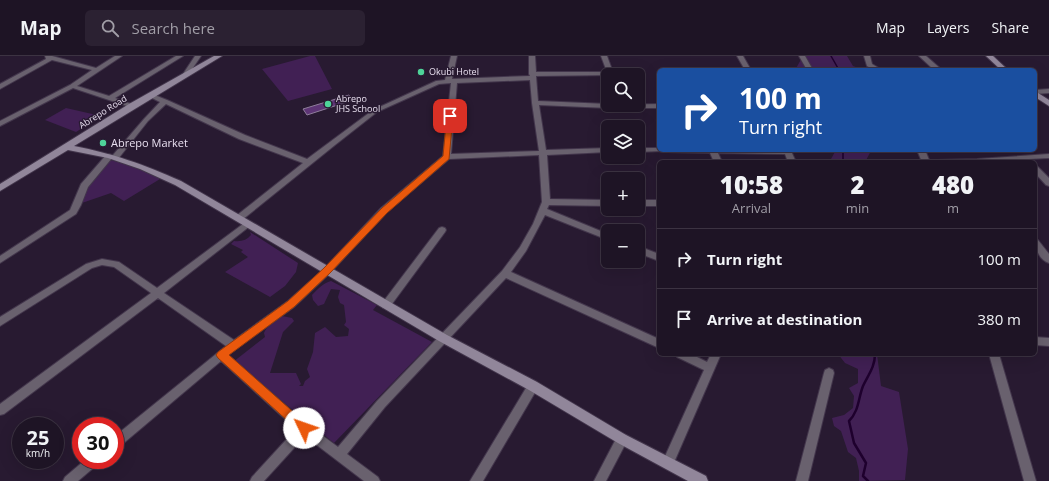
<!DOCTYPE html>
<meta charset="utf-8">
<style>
body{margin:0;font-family:"Open Sans",sans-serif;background:#2b2132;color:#f1f3f6;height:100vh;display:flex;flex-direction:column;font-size:15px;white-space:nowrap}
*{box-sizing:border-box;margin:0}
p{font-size:13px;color:#a19ea7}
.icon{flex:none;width:22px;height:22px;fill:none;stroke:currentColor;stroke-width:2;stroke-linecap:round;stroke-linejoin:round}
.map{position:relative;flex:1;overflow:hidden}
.details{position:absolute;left:657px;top:104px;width:380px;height:196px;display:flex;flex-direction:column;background:#1e1425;border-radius:6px;box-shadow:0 4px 16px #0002,0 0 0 1px #3c3342}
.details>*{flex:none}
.banner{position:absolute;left:657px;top:12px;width:380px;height:84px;border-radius:6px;box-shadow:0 4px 16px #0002,0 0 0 1px #3c3342;background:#1a4fa0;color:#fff;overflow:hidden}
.buttons{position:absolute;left:601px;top:12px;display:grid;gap:8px}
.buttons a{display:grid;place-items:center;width:44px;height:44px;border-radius:6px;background:#1e1425;box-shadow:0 4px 16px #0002,0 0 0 1px #3c3342;font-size:20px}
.speed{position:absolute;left:12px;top:361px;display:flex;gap:8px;font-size:20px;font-weight:700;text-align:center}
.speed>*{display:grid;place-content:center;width:52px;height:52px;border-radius:50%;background:#1e1425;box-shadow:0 4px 16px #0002,0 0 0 1px #3c3342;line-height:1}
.speed small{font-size:10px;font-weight:400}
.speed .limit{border:6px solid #d22;background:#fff;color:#111}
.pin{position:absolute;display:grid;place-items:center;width:34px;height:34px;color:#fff;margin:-17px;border-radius:8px;box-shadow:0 2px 6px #0006}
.me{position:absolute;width:44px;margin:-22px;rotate:312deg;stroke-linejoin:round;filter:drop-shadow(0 0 3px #0008)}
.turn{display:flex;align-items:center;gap:14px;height:84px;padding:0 16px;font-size:18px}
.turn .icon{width:52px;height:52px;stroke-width:2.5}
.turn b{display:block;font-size:28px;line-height:34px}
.eta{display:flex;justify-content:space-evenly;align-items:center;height:68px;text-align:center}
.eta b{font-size:24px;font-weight:800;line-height:28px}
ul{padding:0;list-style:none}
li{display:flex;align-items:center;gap:12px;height:60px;padding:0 16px;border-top:1px solid #3c3342}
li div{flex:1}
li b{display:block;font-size:15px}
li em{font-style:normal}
header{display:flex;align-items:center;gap:24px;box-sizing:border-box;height:56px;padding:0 20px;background:#1e1425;border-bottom:1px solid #3c3342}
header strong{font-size:19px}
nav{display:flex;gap:22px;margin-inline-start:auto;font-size:14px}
.search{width:280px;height:36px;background:#2b2132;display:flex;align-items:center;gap:10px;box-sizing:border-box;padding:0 14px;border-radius:6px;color:#a19ea7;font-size:15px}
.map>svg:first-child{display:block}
</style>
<header>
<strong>Map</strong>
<div class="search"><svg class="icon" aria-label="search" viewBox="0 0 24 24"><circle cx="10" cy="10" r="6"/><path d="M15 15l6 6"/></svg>Search here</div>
<nav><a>Map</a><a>Layers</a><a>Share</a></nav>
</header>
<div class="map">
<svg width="1049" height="425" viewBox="0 0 1049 425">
<rect width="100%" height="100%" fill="#281a31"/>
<path fill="#412054" d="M310,0H315L332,33L288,45L262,13Z
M803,0H847L853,10L864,14H795Z
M66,52L101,60L76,76L45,64Z
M836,94H870L871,95L865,106H825L831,103Z
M110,104C126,108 148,111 160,123L124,145L111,137L79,148L84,133Z
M250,176L298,207L296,216L285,230L270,241L225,216L248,201L241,196L243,194L231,188L234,185C241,186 247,184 251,179Z
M331,225L377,249L373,254L432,286L334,387L233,306L265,281L264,277C267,269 275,264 282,260L292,262L294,265L283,276L270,317H296L301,328L299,330H303L305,325L310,321L307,313L313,296L315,277L325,271L336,281L348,280L349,273L344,269L346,266L344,249L340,247L338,241L340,234L331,233L324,248L318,250L313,244L312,239C318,233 323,227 331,225Z
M838,298H877L881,330L899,336L908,393L905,424L859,425V415L856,402L848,396L841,375L834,370L832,362L844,359L853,352L854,340L849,332L858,327V313L845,307Z"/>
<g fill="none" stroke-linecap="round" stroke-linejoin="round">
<path stroke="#1e002d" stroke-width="1.5" d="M831,0L839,14
M843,94V106"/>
<path stroke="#1e002d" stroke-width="2.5" d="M868,425L863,420L866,407L854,387L849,365C859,355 858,343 863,330C868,319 875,311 875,298"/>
</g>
<path fill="#5e3576" stroke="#8f7e9b" d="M349,39L353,44L307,59L303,53Z"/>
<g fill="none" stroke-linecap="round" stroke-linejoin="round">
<g stroke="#43364c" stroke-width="2">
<path id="street" d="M45,0H52L96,12L115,0H122L77,30L109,40L176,0H183L115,42L134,49V51H130L73,32L0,70V65L70,29L92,14L52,4L0,33V28L46,3Z
M195,0H201L188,19H184L183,18Z
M451,0H457L452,23L530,20L529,18V0H535L536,16H607L601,0H607L614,19L536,20L538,45L608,48V49L659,48V52H608L539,49L546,94L608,92V96L547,99L550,143L608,144V150L549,149L547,153L608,178V184L545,159L526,195L511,216L659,283V292L506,222L385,351L347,398L378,421L380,425H364L305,380L264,425H250L252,421L296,373L221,305L119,391L115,392V380L226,290L158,242L4,358L0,359V348L151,237L114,211L102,209L92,212L0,270V261L86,208L102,203L119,206L157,232L247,165L251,168L250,170L164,237L234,284L288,245L324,213L381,152L443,100L451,27L439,28L377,56L335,89L242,164L239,165L235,162L236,160L303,107L239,83L166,48L148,65L118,103L112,102L88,131L81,149L76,158L0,207V200L70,154L81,128L107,98L113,99L144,63L160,46L148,40V38H152L167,44L245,79L307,103L373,54L436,25L445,24ZM530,24L532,47L539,95L451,98L457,27ZM539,99L542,146L533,168L520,191L502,215L377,345L338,391L308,369L228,299L294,251L330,217L387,156L449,103Z
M737,0H743L751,14H745Z
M799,0H805L813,14H807Z
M864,0H870L872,8L882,14H874L867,10Z
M919,0H926L942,14H922L932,12Z
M1049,33V37L1035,38V34Z
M638,92H659V94H792L791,95L796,106H788L785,98L718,97L722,106H714L710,97L665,96L662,95L638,96Z
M917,94H925L930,106H922Z
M1049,98V102L1029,103L1032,106H1024L1021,104L998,106H933L937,104L977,103Z
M1035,111H1038L1049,122V130L1046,129L1035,117Z
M638,144H659V150H638Z
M442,171L445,172L446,174L445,176L389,252H383L381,249L383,246L439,172Z
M1035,183L1038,184L1049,198V207C1039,204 1035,192 1035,183Z
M638,190L659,198V205L638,197Z
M1035,281L1049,282V290L1035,289Z
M676,298H691L707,306L711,298H721L672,411L668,413L664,411L662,407L704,314L677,301Z
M989,298H999L1036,425H1024Z
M829,312L833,314L834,317L808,425H796L824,317L825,314Z
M533,325L537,327L538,330L537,333L483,425H470L529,327Z
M622,378L626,379L628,383L606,425H594L618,379Z
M85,404H100L98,408L78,425H63L65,421Z"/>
</g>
<g stroke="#43364c" stroke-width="2">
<path id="secondary" d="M214,0H222L74,90C114,98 143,108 181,125L447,279L537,326L626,379L706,420L708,425H688L618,387L529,334L439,285L175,129L140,113L108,102L68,94L0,135V128L129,48Z
M986,0H993L1008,14H1001Z
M1035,35L1049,44V50L1035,41Z"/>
</g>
<use href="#street" fill="#69616e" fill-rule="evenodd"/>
<use href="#secondary" fill="#91869a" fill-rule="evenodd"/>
</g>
<path fill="#ea580c" stroke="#983908" d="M447,58L453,60L449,103L387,157L330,217L294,251L229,299L308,369L309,372L308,376L304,378L300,376L218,302L216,299L218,296L288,245L324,212L382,152L443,100Z"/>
<g fill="#4ed399" stroke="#281a31" stroke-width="1.5">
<circle cx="421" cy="16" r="4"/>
<circle cx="328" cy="48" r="4"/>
<circle cx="103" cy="87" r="4"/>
</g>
<g text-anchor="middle" stroke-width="3" stroke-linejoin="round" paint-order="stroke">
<g font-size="9" fill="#e8dfef" stroke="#281a31" text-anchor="start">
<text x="429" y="19">Okubi Hotel</text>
<text x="336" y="46">Abrepo<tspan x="336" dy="10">JHS School</tspan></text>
</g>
<g font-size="9" fill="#e8dfef" stroke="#281a31">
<text transform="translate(103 56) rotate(-32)" y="3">Abrepo Road</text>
</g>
<g font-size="11" fill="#e8dfef" stroke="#281a31" text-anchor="start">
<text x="111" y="91">Abrepo Market</text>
</g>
</g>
</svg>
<div class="buttons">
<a><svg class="icon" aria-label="search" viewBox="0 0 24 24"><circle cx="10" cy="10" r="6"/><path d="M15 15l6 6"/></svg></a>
<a><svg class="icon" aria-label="layers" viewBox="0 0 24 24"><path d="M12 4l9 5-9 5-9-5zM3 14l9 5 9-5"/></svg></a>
<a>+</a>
<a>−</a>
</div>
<div class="speed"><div>25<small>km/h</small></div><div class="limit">30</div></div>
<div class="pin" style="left:450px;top:60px;background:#d93025"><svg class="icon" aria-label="arrive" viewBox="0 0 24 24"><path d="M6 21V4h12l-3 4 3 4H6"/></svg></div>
<svg class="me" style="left:304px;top:372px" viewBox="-20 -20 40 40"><circle r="19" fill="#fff"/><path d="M0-13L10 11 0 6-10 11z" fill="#ea580c"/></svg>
<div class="banner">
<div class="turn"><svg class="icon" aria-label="right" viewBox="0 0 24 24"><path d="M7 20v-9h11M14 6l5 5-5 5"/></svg><div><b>100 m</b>Turn right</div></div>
</div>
<section class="details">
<div class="eta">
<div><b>10:58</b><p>Arrival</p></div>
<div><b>2</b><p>min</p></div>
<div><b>480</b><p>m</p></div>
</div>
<ul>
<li><svg class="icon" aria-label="right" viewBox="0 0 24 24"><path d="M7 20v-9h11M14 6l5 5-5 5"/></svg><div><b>Turn right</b></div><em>100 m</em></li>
<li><svg class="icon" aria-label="arrive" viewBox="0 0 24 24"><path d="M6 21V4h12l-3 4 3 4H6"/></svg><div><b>Arrive at destination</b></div><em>380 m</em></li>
</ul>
</section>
</div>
